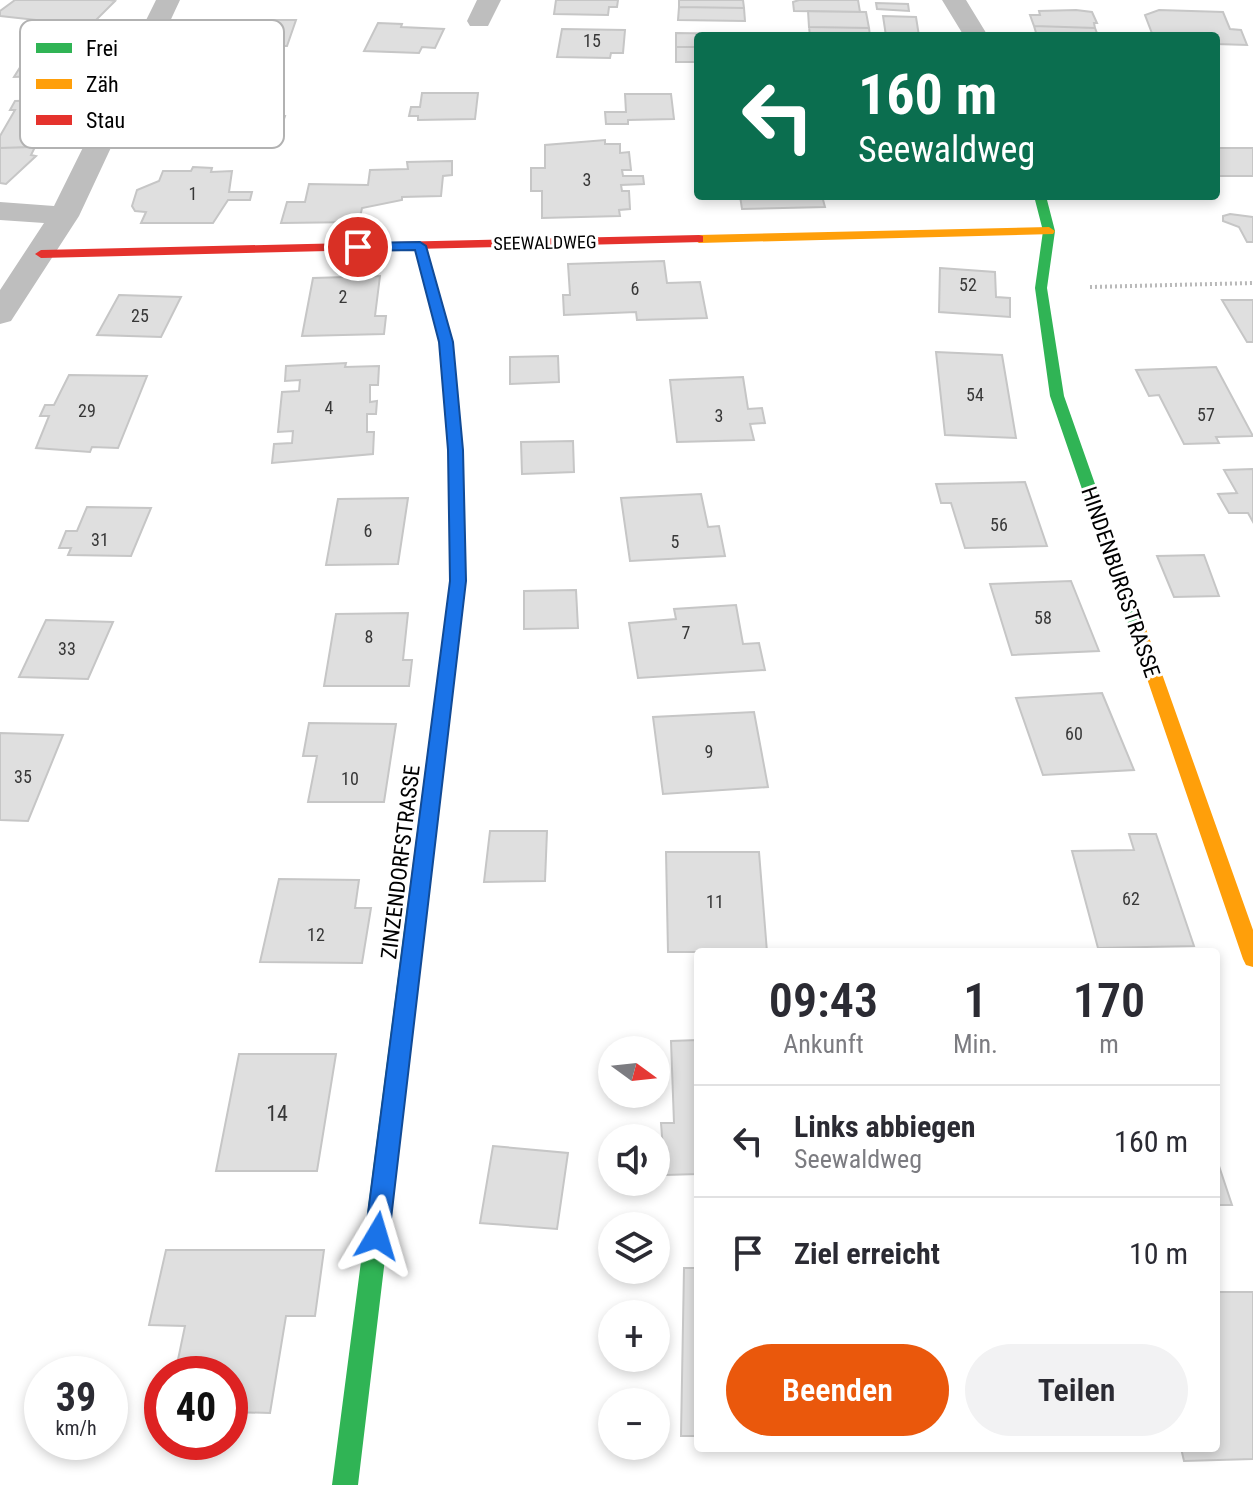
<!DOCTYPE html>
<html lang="de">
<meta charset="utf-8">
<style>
body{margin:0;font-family:"Roboto Condensed",sans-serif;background:#f2f2f3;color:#2b2b33;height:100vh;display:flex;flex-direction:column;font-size:30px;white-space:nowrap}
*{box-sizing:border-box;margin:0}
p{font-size:26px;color:#7c7c81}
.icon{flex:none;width:44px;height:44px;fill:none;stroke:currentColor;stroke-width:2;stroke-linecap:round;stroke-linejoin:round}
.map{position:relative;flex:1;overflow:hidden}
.panel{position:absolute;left:694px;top:948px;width:526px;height:504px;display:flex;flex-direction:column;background:#fff;border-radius:8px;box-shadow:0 4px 12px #0003}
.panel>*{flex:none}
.guide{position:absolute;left:694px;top:32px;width:526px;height:168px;border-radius:8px;box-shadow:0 4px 12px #0003;background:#0b6e4f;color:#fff;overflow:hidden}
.needle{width:52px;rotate:105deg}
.controls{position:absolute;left:598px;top:1036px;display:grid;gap:16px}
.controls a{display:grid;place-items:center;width:72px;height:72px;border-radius:50%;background:#fff;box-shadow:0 4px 12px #0003;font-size:40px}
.speed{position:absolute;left:24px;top:1356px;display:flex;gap:16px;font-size:40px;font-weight:700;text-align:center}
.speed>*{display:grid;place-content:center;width:104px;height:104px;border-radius:50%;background:#fff;box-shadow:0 4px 12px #0003;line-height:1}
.speed small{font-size:20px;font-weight:400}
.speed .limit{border:12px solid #d22;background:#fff;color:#111}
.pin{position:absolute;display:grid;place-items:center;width:68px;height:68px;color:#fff;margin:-34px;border:4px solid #fff;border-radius:50%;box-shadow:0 2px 8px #0007}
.me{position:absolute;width:88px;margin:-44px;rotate:7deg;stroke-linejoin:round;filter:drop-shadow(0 0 6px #0008)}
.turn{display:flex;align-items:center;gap:28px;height:168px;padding:0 32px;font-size:36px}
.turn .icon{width:104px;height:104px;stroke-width:2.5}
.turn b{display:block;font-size:56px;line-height:68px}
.eta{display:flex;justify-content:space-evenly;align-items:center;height:136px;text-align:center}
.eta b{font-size:48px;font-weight:600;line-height:56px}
.button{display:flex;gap:16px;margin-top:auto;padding:16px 32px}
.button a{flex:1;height:92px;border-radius:48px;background:#ea580c;color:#fff;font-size:32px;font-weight:600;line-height:92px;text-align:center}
.button a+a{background:#f2f2f3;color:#2b2b33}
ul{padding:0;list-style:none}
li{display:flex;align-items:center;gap:24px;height:112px;padding:0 32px;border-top:2px solid #e1e1e2}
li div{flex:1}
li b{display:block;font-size:30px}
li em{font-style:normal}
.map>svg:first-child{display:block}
</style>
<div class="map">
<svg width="1253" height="1485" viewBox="0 0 1253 1485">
<rect width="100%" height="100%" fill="#fff"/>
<path fill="#dfdfdf" stroke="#c6c6c6" stroke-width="2" d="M15,0H110L115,1L90,26L0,16V11Z
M556,0H618L617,7H609L608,15L554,14Z
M679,0H743L744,8L679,7Z
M799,0H858L860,12L794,11L793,2Z
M876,3L908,4L909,11L877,9Z
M679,7L744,8L745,21L678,20Z
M1076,10L1092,12L1097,23H1094L1095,28L1034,26L1030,15H1040L1039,11Z
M1159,10L1223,12L1230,29L1241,30L1247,45L1216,44V36H1153L1145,15Z
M808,11L866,12L869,28L809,27Z
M883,16L916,17L919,36H886Z
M228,20H296L287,46H217Z
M378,23L402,24L401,27L444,29L435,48L422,47L419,53L364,51Z
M1034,26L1095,28L1098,36H1037Z
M809,27L869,28L870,36H810Z
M562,29L625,30L623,53H611L610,58L557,57Z
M676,33L743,34L744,36H698V47H676Z
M676,47H698V62H676Z
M77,57L104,61L92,84L37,85L42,76L14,77L24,61H75Z
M422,93H478L475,119L418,120V116H409L411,107H420Z
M625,94H671L674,119L628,120V124H606L605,112H626Z
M82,99L57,146L0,148V136L15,110H10L15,101Z
M214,116H285L277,140L206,137Z
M605,140V144H620V153L629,152L631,170H622L623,176H643L644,184L621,185L622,191H629L630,209L619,210L620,216L542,218V191H531V168H545V145Z
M35,147L31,155L36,156L6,184L0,183V148Z
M1216,148H1253V176H1216Z
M452,161V175L443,176L441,196L402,197V200L362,208L359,222L281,223L287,202H305L309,184L368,185L370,170L408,169L407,162Z
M193,167L212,168L211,172L232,171L229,192H252L250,200H228L213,223H141L146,212L135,211L132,206L137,190L159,181L163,171H191Z
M740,196H822L825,207L742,209Z
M1230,214L1253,217V242H1247L1239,227L1223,221V216Z
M664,261L667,283L700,282L707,318L637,320L636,312L564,315L563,295H570L568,264Z
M940,268L995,272L996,297L1010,298V317L939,312Z
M380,276L375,316H386L384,334L302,336L313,278Z
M119,295L181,297L161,337L97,335Z
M1222,300H1253V342H1247Z
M936,352L1002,355L1016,438L945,435Z
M558,356L559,382L510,384V357Z
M346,363L345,367L379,366L378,385H370V402L377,401L376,414H367V432H374L373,454L272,463L274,444L292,443L293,431L278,432L282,392L299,391L300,380L285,381L286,366Z
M1216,367L1253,436L1216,437L1219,443L1184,444L1159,395L1149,396L1136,370Z
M69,375L147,376L118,448L92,447L90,452L36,448L49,416H40L45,405H54Z
M743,377L748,409L762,408L765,423L750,424L754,440L677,442L670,380Z
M573,441L574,472L522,474L521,442Z
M1253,469V522L1248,513H1229L1218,494L1237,493L1224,470Z
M1025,482L1047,546L965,548L951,503H941L936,484Z
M701,494L708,527L719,526L725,556L630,561L621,498Z
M408,498L398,564L326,565L338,499Z
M87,507L151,508L131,556L68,555L71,548H59L66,531H77Z
M1204,555L1219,596L1174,597L1157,556Z
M1071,581L1099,651L1012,655L990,584Z
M576,590L578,628L524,629V591Z
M736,605L743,644L759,643L765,670L638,678L629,623L676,619L674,609Z
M408,613L403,660H412L409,686H324L336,614Z
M46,620L113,622L88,679L19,677Z
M1102,693L1134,770L1043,775L1016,698Z
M754,712L768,787L663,794L653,717Z
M309,723L396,724L384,802H308L317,756H303Z
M0,733L63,735L28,821L0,820Z
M490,831H547L545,881L484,882Z
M1129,834H1156L1194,946L1098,948L1072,851L1134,850Z
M666,852H759L767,952H668Z
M279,879L359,880L355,908H371L362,963L260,962Z
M698,1040V1174L665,1175L661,1123H674L671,1041Z
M239,1054H336L317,1171H216Z
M493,1146L568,1153L557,1229L480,1223Z
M1216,1163H1218L1232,1205H1216Z
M166,1250H324L315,1316H286L270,1413L230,1412V1374H175L185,1326L149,1325Z
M684,1268H698V1436H681Z
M1216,1292H1253V1459L1184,1461L1181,1448H1216Z"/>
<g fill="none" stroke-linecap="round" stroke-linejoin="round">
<path stroke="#b9b9b9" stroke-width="4" stroke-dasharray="2 3" stroke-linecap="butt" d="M1090,287L1253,283"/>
<path fill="#bebebe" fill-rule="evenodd" d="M156,0H180L79,216L11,321L0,324V290L44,223L0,220V202L54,206Z
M477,0H501L488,26H470L467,21Z
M942,0H966L988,36H964Z"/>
<path fill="#30b455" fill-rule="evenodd" d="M1034,196H1046L1055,231L1047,288L1064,396L1145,626L1137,632L1129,626L1050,396L1035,288L1043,231Z
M420,242L426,246L453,342L463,455L456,459L449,455L439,342L414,246Z
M417,899L424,901L427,907L358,1485H332L407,907L410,901Z"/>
<path fill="#ff9f0a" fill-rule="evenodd" d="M1049,227L1055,231L1053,234L699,243L693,239L699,235Z
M456,451L463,455L466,581L427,907L424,913L417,915L410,913L407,907L450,581L449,455Z
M1137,620L1145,626L1253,930V967L1246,965L1243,959L1129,626Z"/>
<path fill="#e5322d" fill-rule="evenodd" d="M699,235L703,236V242L41,258L35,254L41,250Z"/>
</g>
<path fill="#1a73e8" stroke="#114b97" stroke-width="2" d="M420,242L426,246L453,342L463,450L466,581L389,1236L385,1243L377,1247L368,1243L365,1236L450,581L448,450L439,342L415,250L358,251L352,247L358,243Z"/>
<g text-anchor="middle" stroke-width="6" stroke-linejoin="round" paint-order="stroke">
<g font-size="18" fill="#383838">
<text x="592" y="47">15</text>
<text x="587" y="186">3</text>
<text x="193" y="200">1</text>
<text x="968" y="291">52</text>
<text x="635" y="295">6</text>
<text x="343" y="303">2</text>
<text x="140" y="322">25</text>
<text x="975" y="401">54</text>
<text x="329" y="414">4</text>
<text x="87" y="417">29</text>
<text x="1206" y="421">57</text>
<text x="719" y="422">3</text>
<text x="999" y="531">56</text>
<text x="368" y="537">6</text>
<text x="100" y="546">31</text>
<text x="675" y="548">5</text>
<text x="1043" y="624">58</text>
<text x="686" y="639">7</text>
<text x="369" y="643">8</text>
<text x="67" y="655">33</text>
<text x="1074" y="740">60</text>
<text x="709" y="758">9</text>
<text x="23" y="783">35</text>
<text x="350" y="785">10</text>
<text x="1131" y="905">62</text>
<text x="715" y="908">11</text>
<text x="316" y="941">12</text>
</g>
<g font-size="18" fill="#000" stroke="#fff">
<text transform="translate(545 243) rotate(-1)" y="6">SEEWALDWEG</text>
</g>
<g font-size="22" fill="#000" stroke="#fff">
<text transform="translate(1121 582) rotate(71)" y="8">HINDENBURGSTRASSE</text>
<text transform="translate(400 862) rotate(-83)" y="8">ZINZENDORFSTRASSE</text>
</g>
<g font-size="22" fill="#383838">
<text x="277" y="1121">14</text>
</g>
</g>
<rect x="20" y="20" width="264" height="128" rx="12" fill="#fff" stroke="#b2b2b2" stroke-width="2"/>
<rect x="36" y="43" width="36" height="10" fill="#30b455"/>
<rect x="36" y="79" width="36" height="10" fill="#ff9f0a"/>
<rect x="36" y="115" width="36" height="10" fill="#e5322d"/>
<g font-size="22" fill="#000">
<text x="86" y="56">Frei</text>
<text x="86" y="92">Zäh</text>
<text x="86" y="128">Stau</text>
</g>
</svg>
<div class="controls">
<a><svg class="needle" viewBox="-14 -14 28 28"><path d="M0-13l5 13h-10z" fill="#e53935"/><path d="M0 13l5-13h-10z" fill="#7c7c81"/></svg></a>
<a><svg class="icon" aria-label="sound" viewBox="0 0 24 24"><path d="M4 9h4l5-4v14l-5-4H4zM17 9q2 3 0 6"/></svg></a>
<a><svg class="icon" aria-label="layers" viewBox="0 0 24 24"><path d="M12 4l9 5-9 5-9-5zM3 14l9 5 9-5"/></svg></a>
<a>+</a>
<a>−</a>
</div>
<div class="speed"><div>39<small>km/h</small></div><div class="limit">40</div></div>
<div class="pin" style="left:358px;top:247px;background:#d93025"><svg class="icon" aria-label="arrive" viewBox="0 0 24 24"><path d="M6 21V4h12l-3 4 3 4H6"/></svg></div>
<svg class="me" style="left:377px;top:1236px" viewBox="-20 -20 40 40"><path d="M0-17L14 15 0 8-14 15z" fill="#1a73e8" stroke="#fff" stroke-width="4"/></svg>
<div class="guide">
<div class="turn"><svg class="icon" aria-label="left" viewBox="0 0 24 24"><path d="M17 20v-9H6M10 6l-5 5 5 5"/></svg><div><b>160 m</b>Seewaldweg</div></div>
</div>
<section class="panel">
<div class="eta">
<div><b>09:43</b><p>Ankunft</p></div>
<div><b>1</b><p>Min.</p></div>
<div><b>170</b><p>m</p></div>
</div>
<ul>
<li><svg class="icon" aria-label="left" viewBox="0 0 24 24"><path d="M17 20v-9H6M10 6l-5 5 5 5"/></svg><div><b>Links abbiegen</b><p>Seewaldweg</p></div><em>160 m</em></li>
<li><svg class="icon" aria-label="arrive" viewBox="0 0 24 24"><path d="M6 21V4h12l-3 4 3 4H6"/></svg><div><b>Ziel erreicht</b></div><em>10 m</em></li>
</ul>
<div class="button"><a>Beenden</a><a>Teilen</a></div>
</section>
</div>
